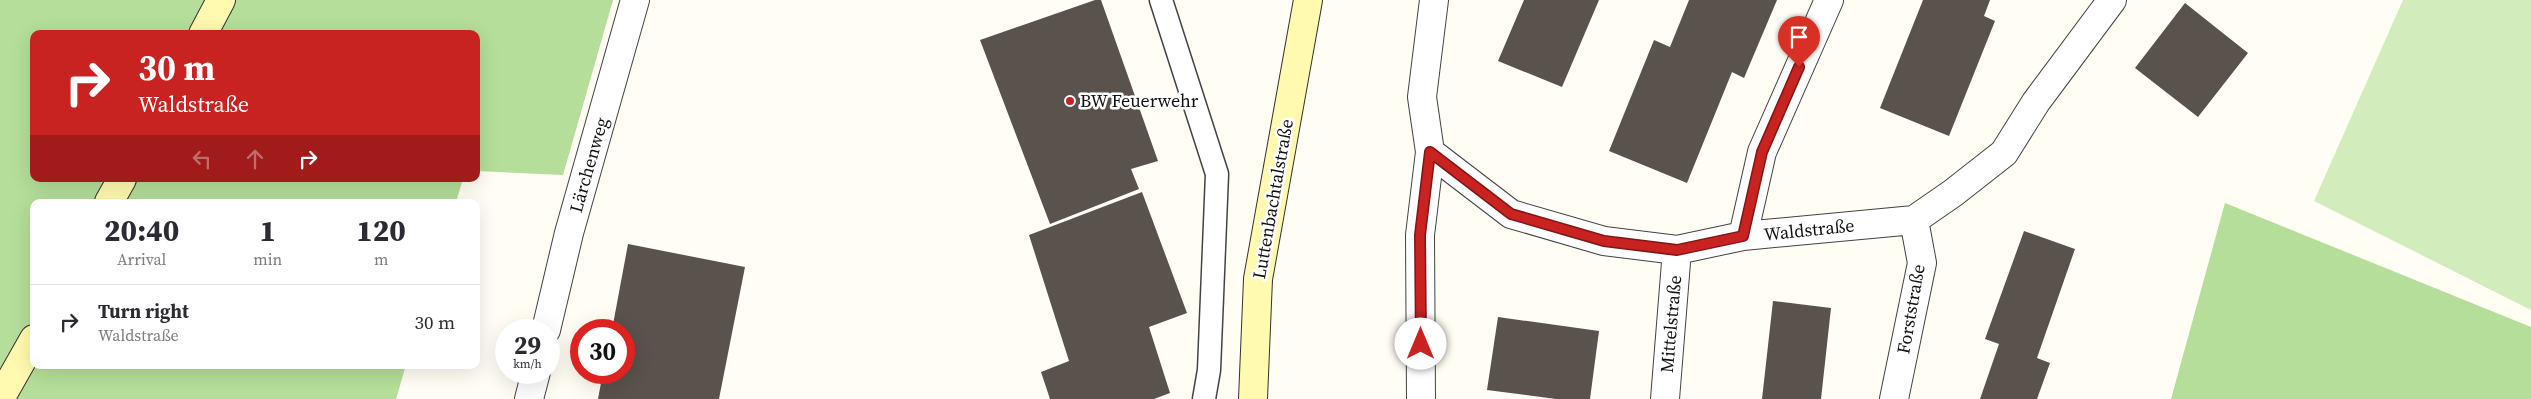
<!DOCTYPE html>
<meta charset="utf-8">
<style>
body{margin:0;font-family:"Source Serif 4",serif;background:#f2f2f3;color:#2b2b33;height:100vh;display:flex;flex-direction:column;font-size:19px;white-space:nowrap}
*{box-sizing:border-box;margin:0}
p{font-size:16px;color:#7c7c81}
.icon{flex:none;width:28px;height:28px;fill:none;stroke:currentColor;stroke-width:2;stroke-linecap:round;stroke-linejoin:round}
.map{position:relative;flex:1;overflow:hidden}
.drawer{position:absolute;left:30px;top:199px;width:450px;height:170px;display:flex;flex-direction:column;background:#fff;border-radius:10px;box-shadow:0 5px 20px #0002}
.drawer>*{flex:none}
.guide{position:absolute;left:30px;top:30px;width:450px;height:152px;border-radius:10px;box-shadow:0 5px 20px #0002;background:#c82221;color:#fff;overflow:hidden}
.speed{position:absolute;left:495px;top:319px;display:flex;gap:10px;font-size:25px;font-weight:700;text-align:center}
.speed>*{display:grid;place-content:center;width:65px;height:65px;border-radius:50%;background:#fff;box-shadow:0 5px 20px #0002;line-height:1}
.speed small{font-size:12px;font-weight:400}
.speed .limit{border:8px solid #d22;background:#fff;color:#111}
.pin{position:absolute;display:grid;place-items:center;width:42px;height:42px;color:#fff;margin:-51px -21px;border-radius:50% 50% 50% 0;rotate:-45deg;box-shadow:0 0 5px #0007}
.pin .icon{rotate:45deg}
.me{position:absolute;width:55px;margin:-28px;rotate:0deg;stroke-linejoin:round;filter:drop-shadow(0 0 4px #0008)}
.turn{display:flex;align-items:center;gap:18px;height:105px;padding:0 25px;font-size:22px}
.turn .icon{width:65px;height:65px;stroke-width:2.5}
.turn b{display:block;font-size:35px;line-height:42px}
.lanes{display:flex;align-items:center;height:48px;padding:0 25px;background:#0003;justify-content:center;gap:25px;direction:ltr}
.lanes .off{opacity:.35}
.eta{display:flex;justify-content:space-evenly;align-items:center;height:85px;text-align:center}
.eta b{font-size:30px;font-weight:800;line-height:35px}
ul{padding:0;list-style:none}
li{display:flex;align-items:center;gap:15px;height:75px;padding:0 25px;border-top:1px solid #e1e1e2}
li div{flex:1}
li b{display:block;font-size:19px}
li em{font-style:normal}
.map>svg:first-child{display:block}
</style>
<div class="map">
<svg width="2531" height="399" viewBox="0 0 2531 399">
<rect width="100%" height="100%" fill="#fffdf4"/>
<path fill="#d2ecbb" d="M2403,0H2531V310L2314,201Z"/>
<path fill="#b4de99" d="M0,0H613L563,175L476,171V34H34V179H463L456,202H34V365H406L396,399H0Z
M2225,203L2531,327V399H2171Z"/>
<path fill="#5a524c" d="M1095,0H1101L1158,161L1131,169L1139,189L1050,224L980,40Z
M1524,0H1599L1562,87L1498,61Z
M1689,0H1777L1744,78L1732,72L1687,183L1609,151L1654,40L1670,47Z
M1923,0H1990L1984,16L1995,21L1949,136L1880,108Z
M2185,3L2248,53L2198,117L2135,68Z
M1142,192L1187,313L1149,327L1170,393L1154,399H1050L1041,372L1069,361L1029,235Z
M2024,231L2075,249L2037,358L2050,363L2037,399H1980L1999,344L1985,339Z
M628,244L745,267L719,399H598L603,372H624V330H612Z
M1773,301L1831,308L1821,399H1762Z
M1498,317L1599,331L1590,399H1556L1487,390Z"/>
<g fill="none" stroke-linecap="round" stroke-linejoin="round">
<g stroke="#434343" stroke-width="25">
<path id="lane" d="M1161,0L1217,174L1209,370L1204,399"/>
</g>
<g stroke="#434343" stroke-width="30">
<path id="street" d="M1430,152L1511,214L1604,241L1677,250L1743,236L1914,220L1953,193L2004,153L2036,102L2112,0
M1743,236L1762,152L1829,0
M546,330L569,233L635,0
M529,399L536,372
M1421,399L1420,235L1430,152L1422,97L1434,0
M1665,399L1677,250
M1894,399L1922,263L1914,220"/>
</g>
<g stroke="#323232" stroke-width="30">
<path id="secondary" d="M203,34L221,0
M109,202L122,179
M0,399L34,339
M1253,399L1258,279L1308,0"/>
</g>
<use href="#lane" stroke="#fff" stroke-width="22"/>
<use href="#street" stroke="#fff" stroke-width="28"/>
<use href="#secondary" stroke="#fffaaf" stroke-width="28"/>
</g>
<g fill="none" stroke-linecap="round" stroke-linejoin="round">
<g stroke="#821615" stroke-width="12">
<path id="route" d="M1421,344L1420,235L1430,152L1511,214L1604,241L1677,250L1743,236L1762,152L1799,67"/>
</g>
<use href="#route" stroke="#c82221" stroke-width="9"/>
</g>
<circle fill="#c82221" stroke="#fff" stroke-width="2" cx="1070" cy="101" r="5"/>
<g text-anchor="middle" stroke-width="5" stroke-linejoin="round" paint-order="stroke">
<g font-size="18" fill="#101010" stroke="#fff" text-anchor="start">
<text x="1080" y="107">BW Feuerwehr</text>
</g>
<g font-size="18" fill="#101010" stroke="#fff">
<text transform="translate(589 165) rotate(-74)" y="6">Lärchenweg</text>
<text transform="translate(1273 199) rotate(-80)" y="6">Luttenbachtalstraße</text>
<text transform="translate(1809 230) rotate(-6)" y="6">Waldstraße</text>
<text transform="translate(1911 309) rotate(-80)" y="6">Forststraße</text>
<text transform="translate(1671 324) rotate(-85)" y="6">Mittelstraße</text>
</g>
</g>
</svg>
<div class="speed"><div>29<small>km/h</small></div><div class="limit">30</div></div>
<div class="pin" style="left:1799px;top:67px;background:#d93025"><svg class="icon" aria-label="arrive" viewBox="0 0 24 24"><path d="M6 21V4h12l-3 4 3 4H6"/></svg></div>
<svg class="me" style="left:1421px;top:344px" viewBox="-20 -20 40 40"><circle r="19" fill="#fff"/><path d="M0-13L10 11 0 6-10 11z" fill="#c82221"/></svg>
<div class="guide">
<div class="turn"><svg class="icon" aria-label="right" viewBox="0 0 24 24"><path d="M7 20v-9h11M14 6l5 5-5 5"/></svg><div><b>30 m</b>Waldstraße</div></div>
<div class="lanes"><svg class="icon off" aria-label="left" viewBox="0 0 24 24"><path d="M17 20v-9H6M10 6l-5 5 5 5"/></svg><svg class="icon off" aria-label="ahead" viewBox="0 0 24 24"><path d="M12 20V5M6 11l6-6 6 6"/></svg><svg class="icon" aria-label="right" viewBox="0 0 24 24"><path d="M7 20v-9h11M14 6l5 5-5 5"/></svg></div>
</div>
<section class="drawer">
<div class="eta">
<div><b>20:40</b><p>Arrival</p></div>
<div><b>1</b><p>min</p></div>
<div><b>120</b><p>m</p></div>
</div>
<ul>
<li><svg class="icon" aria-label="right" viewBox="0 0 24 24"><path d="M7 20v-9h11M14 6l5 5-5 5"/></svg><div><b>Turn right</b><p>Waldstraße</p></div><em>30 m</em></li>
</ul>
</section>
</div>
